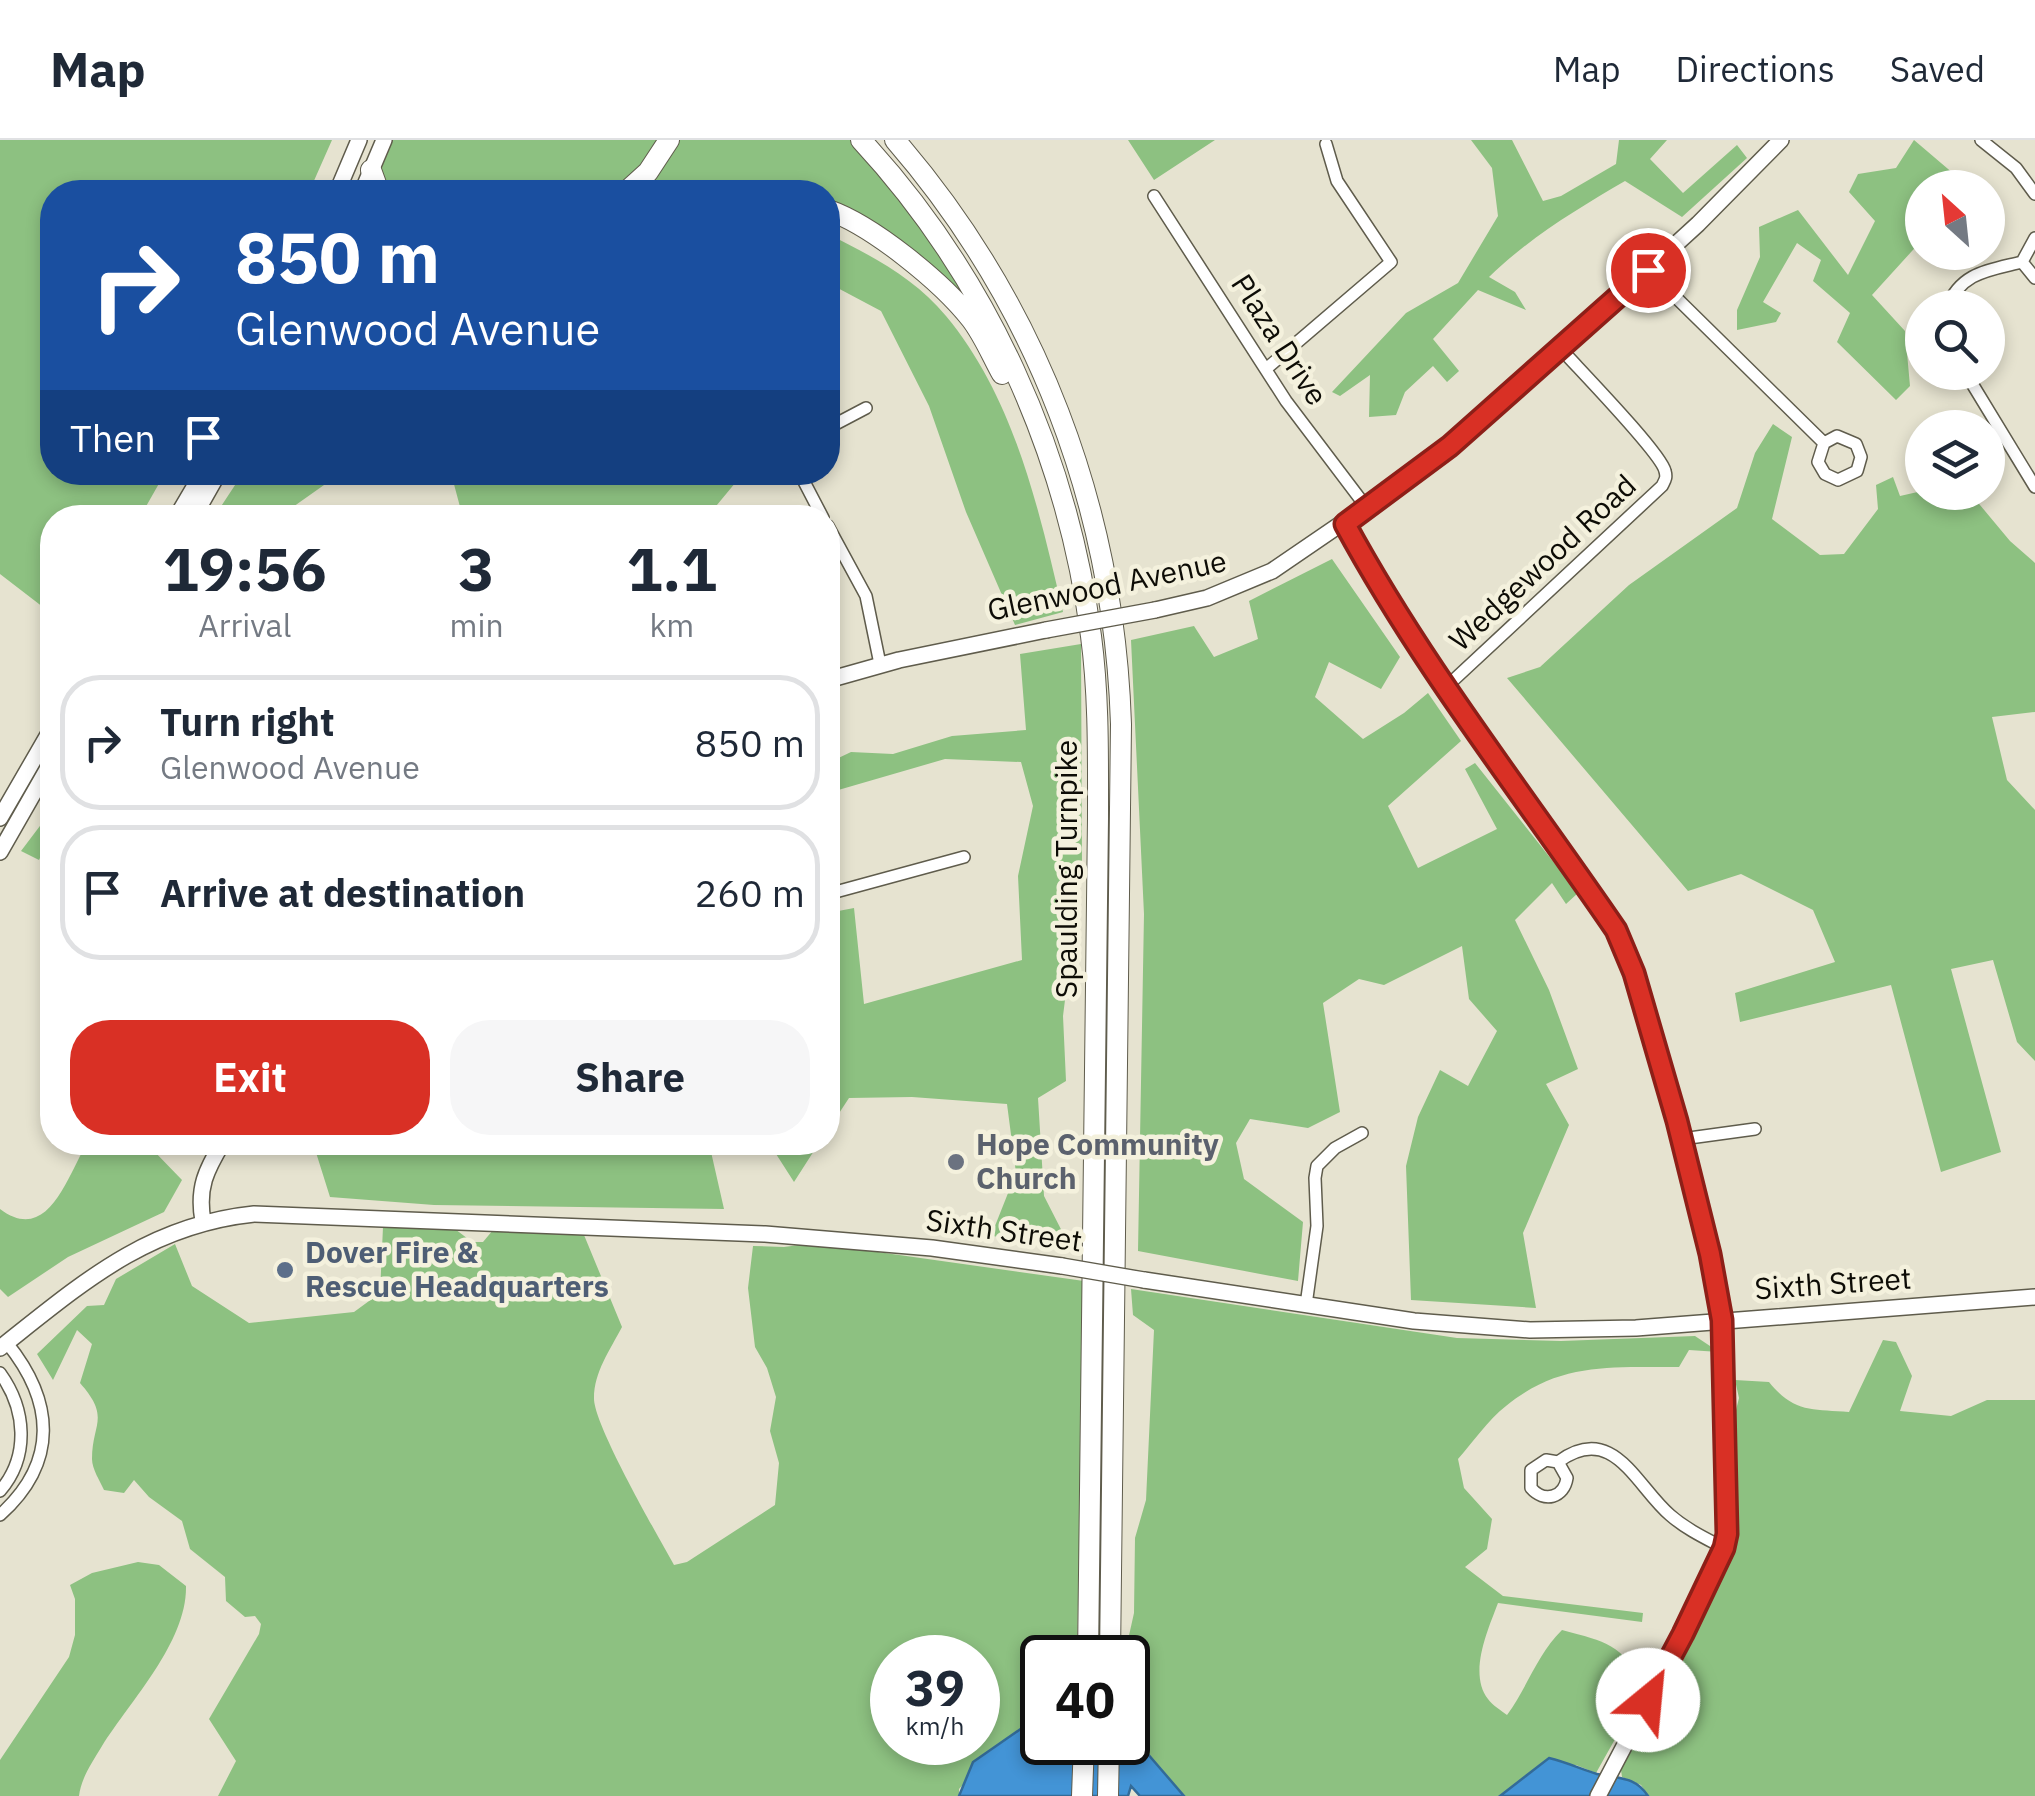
<!DOCTYPE html>
<style>
body{margin:0;font-family:"IBM Plex Sans",sans-serif;background:#f6f6f7;color:#1f2937;height:100vh;display:flex;flex-direction:column;font-size:38px;white-space:nowrap}
*{box-sizing:border-box;margin:0}
p{font-size:32px;color:#747a83}
.icon{flex:none;width:55px;height:55px;fill:none;stroke:currentColor;stroke-width:2;stroke-linecap:round;stroke-linejoin:round}
.map{position:relative;flex:1;overflow:hidden}
.drawer{position:absolute;left:40px;top:365px;width:800px;height:650px;display:flex;flex-direction:column;background:#fff;border-radius:40px;box-shadow:0 5px 15px #0003}
.drawer>*{flex:none}
.guide{position:absolute;left:40px;top:40px;width:800px;height:305px;border-radius:40px;box-shadow:0 5px 15px #0003;background:#1a4fa0;color:#fff;overflow:hidden}
.needle{width:65px;rotate:333deg}
.fabs{position:absolute;left:1905px;top:30px;display:grid;gap:20px}
.fabs a{display:grid;place-items:center;width:100px;height:100px;border-radius:50%;background:#fff;box-shadow:0 5px 15px #0003;font-size:50px}
.speed{position:absolute;left:870px;top:1495px;display:flex;gap:20px;font-size:50px;font-weight:700;text-align:center}
.speed>*{display:grid;place-content:center;width:130px;height:130px;border-radius:50%;background:#fff;box-shadow:0 5px 15px #0003;line-height:1}
.speed small{font-size:25px;font-weight:400}
.speed .limit{border:5px solid #111;border-radius:15px;background:#fff;color:#111}
.pin{position:absolute;display:grid;place-items:center;width:85px;height:85px;color:#fff;margin:-42px;border:5px solid #fff;border-radius:50%;box-shadow:0 2px 10px #0007}
.me{position:absolute;width:110px;margin:-55px;rotate:28deg;stroke-linejoin:round;filter:drop-shadow(0 0 8px #0008)}
.turn{display:flex;align-items:center;gap:35px;height:210px;padding:0 30px;font-size:45px}
.turn .icon{width:130px;height:130px;stroke-width:2.5}
.turn b{display:block;font-size:70px;line-height:85px}
.then{display:flex;align-items:center;height:95px;padding:0 30px;background:#0003;gap:20px;font-size:38px}
.eta{display:flex;justify-content:space-evenly;align-items:center;height:170px;text-align:center}
.eta b{font-size:60px;font-weight:800;line-height:70px}
.action{display:flex;gap:20px;margin-top:auto;padding:20px 30px}
.action a{flex:1;height:115px;border-radius:40px;background:#d93025;color:#fff;font-size:40px;font-weight:800;line-height:115px;text-align:center}
.action a+a{background:#f6f6f7;color:#1f2937}
ul{padding:0;list-style:none}
li{display:flex;align-items:center;gap:30px;height:135px;margin:0 20px 15px;padding:0 10px;border:5px solid #e0e1e3;border-radius:40px}
li div{flex:1}
li b{display:block;font-size:38px}
li em{font-style:normal}
header{display:flex;align-items:center;gap:60px;box-sizing:border-box;height:140px;padding:0 50px;background:#fff;border-bottom:2px solid #e0e1e3}
header strong{font-size:48px}
nav{display:flex;gap:55px;margin-inline-start:auto;font-size:35px}
.map>svg:first-child{display:block}
</style>
<header>
<strong>Map</strong>
<nav><a>Map</a><a>Directions</a><a>Saved</a></nav>
</header>
<div class="map">
<svg width="2035" height="1656" viewBox="0 0 2035 1656">
<rect width="100%" height="100%" fill="#e6e3d0"/>
<path fill="#8dc181" fill-rule="evenodd" d="M0,0H332L309,52H52V332L165,333L140,377L52,378V474L0,434Z
M391,0H663L617,52H386L380,33Z
M672,0H852L903,56L985,180L828,66V52L726,49L633,52Z
M1128,0H1215L1154,40Z
M1471,0H1512L1543,61L1561,56L1616,24L1619,0H1667L1650,19L1683,53L1737,5L1747,18L1682,77L1625,41C1577,69 1529,98 1489,137L1515,152L1526,170L1478,150L1433,199L1459,231L1447,242L1433,226L1405,252L1396,275L1369,277L1370,235L1340,256L1332,252L1406,173L1458,143L1498,76L1492,28Z
M1914,0L1968,46L1922,48V100L1872,155L1905,191L1910,246L1896,260L1837,202L1850,173L1813,141L1821,120L1797,103L1763,162L1781,173L1776,182L1737,190V170L1760,117L1759,87L1798,70L1848,135L1875,81L1849,52L1858,34L1896,28Z
M828,94C870,115 915,138 946,176C1015,259 1039,370 1063,472L1015,485L966,372L929,266L881,171L832,145L828,147Z
M1773,284L1792,297L1772,379L1820,415L1844,414L1878,369L1876,345L1893,337L1900,356L1922,351L1970,353L2010,401L2035,423V572L1992,577L2007,640L2035,670V921L2017,902L1993,820L1951,829L2001,1012L1941,1032L1891,845L1740,882L1735,853L1835,822L1813,770L1741,734L1688,751L1507,538L1540,527L1629,445L1737,368L1755,313Z
M243,333V332L341,333L283,374L284,377H214Z
M730,333L736,342L707,377L463,378L451,333Z
M1332,419L1400,517L1381,549L1329,522L1315,557L1363,599L1404,573L1428,553L1461,601L1388,666L1418,728L1497,689L1465,629L1475,623L1578,753L1566,764L1552,743L1515,780L1549,850L1578,929L1546,944L1569,985L1523,1093L1536,1168L1411,1160L1406,1026L1418,977L1440,930L1468,946L1497,891L1469,859L1462,806L1384,845L1359,839L1323,863L1340,972L1308,988L1250,979L1236,1003L1244,1039L1303,1082L1298,1141L1138,1111L1144,774L1131,500L1194,486L1214,517L1258,499L1249,461Z
M1081,504L1082,724L1063,876L1066,941L1038,958L1044,1056L1068,1103L991,1096L1016,1033L1007,964L912,957L849,958L828,990V925L832,919L828,910V773L854,768L864,864L1022,820L1018,736L1033,666L1021,622L945,619L828,653V623L851,612L893,614L952,596L1026,590L1020,514Z
M52,670V693L39,720L21,711Z
M87,1003H151L152,1009L182,1040L164,1072L68,1117L8,1157L0,1149V1069C48,1105 67,1037 87,1003Z
M313,1003H709L724,1069L434,1065L330,1057Z
M769,1003V1002L819,1003L794,1042Z
M383,1087L455,1089L472,1102H483L493,1090L584,1095L622,1187C610,1210 594,1232 594,1258C593,1284 658,1396 674,1425L687,1422L775,1365L779,1323L770,1291L776,1257L767,1228L755,1207L748,1148L753,1106L784,1107L814,1103L1084,1141L1077,1517L1042,1518V1578L1037,1577L1010,1596L959,1649V1656H218L236,1621L209,1579L259,1494L261,1484L255,1476L245,1477L226,1461L225,1437L190,1409L182,1381L149,1357L134,1340L124,1353L104,1350C100,1341 92,1329 92,1319C92,1283 111,1278 80,1243L92,1204L77,1190L53,1240L37,1214L87,1166L104,1165L116,1139L175,1104L192,1146L249,1183L354,1172L380,1153ZM892,1518H978V1602H892Z
M1131,1149L1457,1198L1561,1201L1695,1196L1719,1212L1689,1210L1679,1227C1613,1228 1561,1221 1506,1266C1488,1280 1473,1302 1458,1319L1464,1348L1492,1379L1487,1409L1465,1427L1503,1456L1643,1473L1642,1482L1498,1463C1488,1490 1468,1533 1488,1559C1492,1565 1502,1571 1507,1575C1527,1548 1538,1513 1562,1490C1608,1502 1619,1504 1646,1544L1596,1633L1576,1625L1520,1640L1500,1656H1184L1128,1591V1518H1124L1134,1473L1135,1398L1146,1360L1154,1190L1133,1175Z
M1883,1200L1896,1202L1912,1236L1900,1271L1951,1276L1987,1260H2035V1656H1648L1641,1645L1622,1637L1621,1630L1650,1576L1656,1583L1665,1558L1731,1420L1735,1366L1734,1278L1739,1258L1735,1240L1769,1242C1794,1273 1812,1269 1849,1272Z
M138,1422L159,1425L186,1446C187,1502 131,1560 102,1606C93,1621 81,1638 79,1656H0V1620L69,1517L75,1495V1459L70,1445L92,1433Z"/>
<path fill="#4394d6" stroke="#336b98" stroke-width="2.5" d="M1038,1577L1042,1578V1602H1128V1591L1184,1656H1140L1131,1646L1128,1656H959L973,1622Z
M1549,1618C1566,1622 1581,1629 1597,1634C1619,1639 1635,1636 1648,1656H1500Z"/>
<g fill="none" stroke-linecap="round" stroke-linejoin="round">
<g stroke="#5f5c4c" stroke-width="14">
<path id="street" d="M1981,0L2016,28L2035,54
M1154,56L1286,261L1367,368
M2022,122L2035,98
M2022,122L2035,138
M1648,130L1824,303L1818,322L1825,334L1838,340L1857,331L1861,317L1856,304L1837,296L1824,303
M1947,168C1960,132 1990,130 2022,122
M1266,229L1391,122L1337,41L1326,4
M1965,232L2035,347
M828,288L866,268
M799,332L823,378
M828,386L866,456L880,524
M1444,549L1662,346C1665,340 1667,338 1665,331C1661,313 1578,228 1561,209
M828,754L964,717
M1682,999L1755,989
M1306,1165L1317,1086L1315,1038L1317,1026L1335,1008L1362,993
M0,1233C26,1269 30,1316 0,1351
M1558,1322L1546,1320L1531,1330V1348C1544,1363 1564,1358 1567,1338L1558,1322C1613,1281 1636,1346 1670,1375C1686,1389 1705,1398 1724,1408
M0,1375C59,1322 54,1261 7,1203"/>
</g>
<g stroke="#5f5c4c" stroke-width="18">
<path id="secondary" d="M337,52L359,0
M362,52L384,0
M176,378L203,332
M193,378L219,332
M1345,384L1406,491L1444,549L1596,760L1626,810L1677,981L1721,1171L1727,1326V1394L1724,1408L1682,1496L1598,1656
M1155,470L1207,458L1272,431L1411,336L1513,253L1698,84L1781,0
M828,540L899,520L1046,490
M0,678L52,588
M0,712L52,621
M203,1081C197,1048 206,1030 223,1002
M1144,1140L1414,1181L1530,1190L1636,1188L2035,1157
M0,1208C81,1144 147,1085 254,1074L765,1094L932,1108L1062,1126"/>
</g>
<g stroke="#5f5c4c" stroke-width="22">
<path id="highway" d="M861,0C987,136 1067,312 1091,496C1099,556 1098,618 1098,678L1088,1518
M895,0C1037,164 1114,367 1121,584L1110,1518
M371,30L379,52
M626,52L648,32L669,0
M723,52H761
M828,70C872,85 942,142 971,179C984,196 992,216 1002,234
M1082,1656L1084,1602
M1108,1656L1109,1602"/>
</g>
<use href="#street" stroke="#fff" stroke-width="11"/>
<use href="#secondary" stroke="#fff" stroke-width="15"/>
<use href="#highway" stroke="#fff" stroke-width="20"/>
<g stroke="#5f5c4c" stroke-width="18" stroke-linecap="butt">
<path id="secondary-bridge" d="M1046,490L1155,470
M1062,1126L1144,1140"/>
</g>
<use href="#secondary-bridge" stroke="#fff" stroke-width="15"/>
</g>
<g fill="none" stroke-linecap="round" stroke-linejoin="round">
<g stroke="#8d1f18" stroke-width="25">
<path id="route" d="M1648,130L1450,306L1345,384C1423,528 1524,655 1616,790L1634,833L1677,981L1710,1114L1722,1180L1727,1394L1724,1408L1683,1494L1648,1560"/>
</g>
<use href="#route" stroke="#d93025" stroke-width="18"/>
</g>
<circle fill="#6b7280" stroke="#f4f1dd" stroke-width="4" cx="956" cy="1022" r="10"/>
<circle fill="#5c6f8a" stroke="#f4f1dd" stroke-width="4" cx="285" cy="1130" r="10"/>
<g text-anchor="middle" stroke-width="9" stroke-linejoin="round" paint-order="stroke">
<g font-size="30" fill="#0d0c06" stroke="#f4f1dd">
<text transform="translate(1279 200) rotate(57)" y="10">Plaza Drive</text>
<text transform="translate(1543 423) rotate(-43)" y="10">Wedgewood Road</text>
<text transform="translate(1107 446) rotate(-12)" y="10">Glenwood Avenue</text>
<text transform="translate(1067 729) rotate(-90)" y="10">Spaulding Turnpike</text>
<text transform="translate(1004 1091) rotate(8)" y="10">Sixth Street</text>
<text transform="translate(1833 1144) rotate(-4)" y="10">Sixth Street</text>
</g>
<g font-size="30" font-weight="bold" fill="#5b616d" stroke="#f4f1dd" text-anchor="start">
<text x="976" y="1015">Hope Community<tspan x="976" dy="34">Church</tspan></text>
</g>
<g font-size="30" font-weight="bold" fill="#4e5e75" stroke="#f4f1dd" text-anchor="start">
<text x="305" y="1123">Dover Fire &amp;<tspan x="305" dy="34">Rescue Headquarters</tspan></text>
</g>
</g>
</svg>
<div class="fabs">
<a><svg class="needle" viewBox="-14 -14 28 28"><path d="M0-13l5 13h-10z" fill="#e53935"/><path d="M0 13l5-13h-10z" fill="#747a83"/></svg></a>
<a><svg class="icon" aria-label="search" viewBox="0 0 24 24"><circle cx="10" cy="10" r="6"/><path d="M15 15l6 6"/></svg></a>
<a><svg class="icon" aria-label="layers" viewBox="0 0 24 24"><path d="M12 4l9 5-9 5-9-5zM3 14l9 5 9-5"/></svg></a>
</div>
<div class="speed"><div>39<small>km/h</small></div><div class="limit">40</div></div>
<div class="pin" style="left:1648px;top:130px;background:#d93025"><svg class="icon" aria-label="arrive" viewBox="0 0 24 24"><path d="M6 21V4h12l-3 4 3 4H6"/></svg></div>
<svg class="me" style="left:1648px;top:1560px" viewBox="-20 -20 40 40"><circle r="19" fill="#fff"/><path d="M0-13L10 11 0 6-10 11z" fill="#d93025"/></svg>
<div class="guide">
<div class="turn"><svg class="icon" aria-label="right" viewBox="0 0 24 24"><path d="M7 20v-9h11M14 6l5 5-5 5"/></svg><div><b>850 m</b>Glenwood Avenue</div></div>
<div class="then">Then<svg class="icon" aria-label="arrive" viewBox="0 0 24 24"><path d="M6 21V4h12l-3 4 3 4H6"/></svg></div>
</div>
<section class="drawer">
<div class="eta">
<div><b>19:56</b><p>Arrival</p></div>
<div><b>3</b><p>min</p></div>
<div><b>1.1</b><p>km</p></div>
</div>
<ul>
<li><svg class="icon" aria-label="right" viewBox="0 0 24 24"><path d="M7 20v-9h11M14 6l5 5-5 5"/></svg><div><b>Turn right</b><p>Glenwood Avenue</p></div><em>850 m</em></li>
<li><svg class="icon" aria-label="arrive" viewBox="0 0 24 24"><path d="M6 21V4h12l-3 4 3 4H6"/></svg><div><b>Arrive at destination</b></div><em>260 m</em></li>
</ul>
<div class="action"><a>Exit</a><a>Share</a></div>
</section>
</div>
